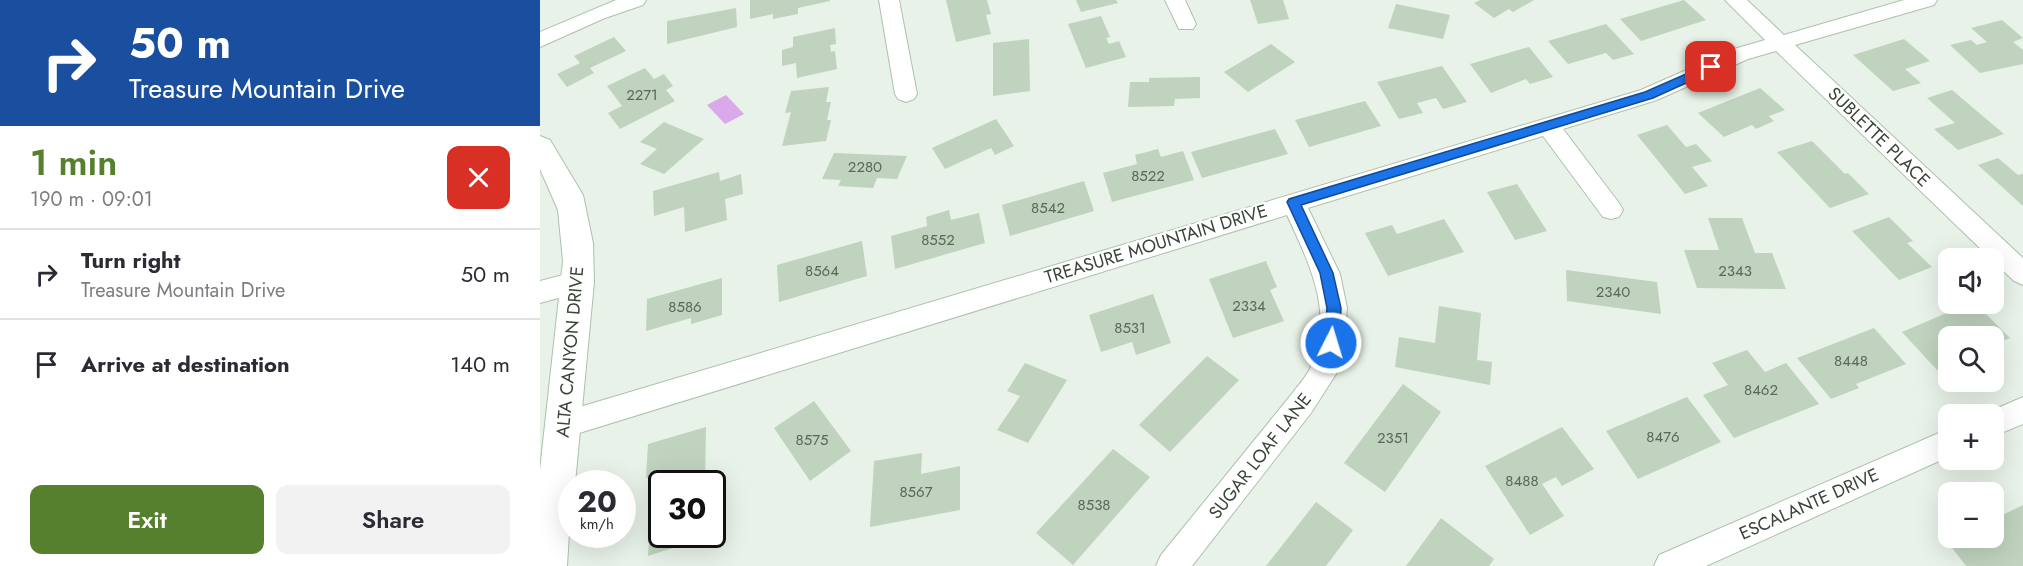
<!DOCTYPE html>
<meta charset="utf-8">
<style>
body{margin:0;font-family:Jost,sans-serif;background:#f2f2f3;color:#2b2b33;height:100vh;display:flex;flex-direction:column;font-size:22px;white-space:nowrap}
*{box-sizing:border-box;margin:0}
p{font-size:20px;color:#7c7c81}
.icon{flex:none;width:33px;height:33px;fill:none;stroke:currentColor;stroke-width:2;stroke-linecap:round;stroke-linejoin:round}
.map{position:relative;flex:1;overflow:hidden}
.side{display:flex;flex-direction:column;background:#fff;width:540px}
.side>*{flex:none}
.banner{background:#1a4fa0;color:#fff;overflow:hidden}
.buttons{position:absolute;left:1398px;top:248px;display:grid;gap:12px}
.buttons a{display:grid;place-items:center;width:66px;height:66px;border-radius:12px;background:#fff;box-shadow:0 6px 24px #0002;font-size:30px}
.speed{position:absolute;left:18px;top:470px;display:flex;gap:12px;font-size:30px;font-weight:700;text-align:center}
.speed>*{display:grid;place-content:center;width:78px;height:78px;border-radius:50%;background:#fff;box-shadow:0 6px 24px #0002;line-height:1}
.speed small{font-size:15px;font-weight:400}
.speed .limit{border:3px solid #111;border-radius:9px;background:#fff;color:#111}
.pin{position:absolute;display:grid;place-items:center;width:51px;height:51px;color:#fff;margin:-26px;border-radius:12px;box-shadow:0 3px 9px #0006}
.me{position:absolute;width:66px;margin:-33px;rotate:5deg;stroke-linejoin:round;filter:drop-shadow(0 0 4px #0008)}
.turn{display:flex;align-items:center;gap:21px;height:126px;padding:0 30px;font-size:27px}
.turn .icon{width:78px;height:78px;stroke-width:2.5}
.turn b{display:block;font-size:42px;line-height:51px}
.round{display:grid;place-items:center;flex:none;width:63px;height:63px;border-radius:12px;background:#f2f2f3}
.summary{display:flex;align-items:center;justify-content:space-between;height:102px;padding:0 30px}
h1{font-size:36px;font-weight:600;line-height:45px;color:#56802e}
.button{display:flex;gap:12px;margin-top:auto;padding:12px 30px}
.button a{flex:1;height:69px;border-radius:12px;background:#56802e;color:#fff;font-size:24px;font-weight:600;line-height:69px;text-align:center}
.button a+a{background:#f2f2f3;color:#2b2b33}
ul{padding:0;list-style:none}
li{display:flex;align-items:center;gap:18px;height:90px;padding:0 30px;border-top:2px solid #e1e1e2}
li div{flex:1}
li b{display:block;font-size:22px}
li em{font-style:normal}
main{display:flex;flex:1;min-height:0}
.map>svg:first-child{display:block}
</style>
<main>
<section class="side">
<div class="banner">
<div class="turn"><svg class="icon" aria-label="right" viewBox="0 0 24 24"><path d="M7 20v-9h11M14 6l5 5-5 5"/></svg><div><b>50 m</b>Treasure Mountain Drive</div></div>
</div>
<div class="summary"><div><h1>1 min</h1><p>190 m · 09:01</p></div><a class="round" style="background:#d93025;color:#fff"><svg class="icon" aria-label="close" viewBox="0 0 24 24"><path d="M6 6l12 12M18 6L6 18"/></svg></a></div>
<ul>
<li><svg class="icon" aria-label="right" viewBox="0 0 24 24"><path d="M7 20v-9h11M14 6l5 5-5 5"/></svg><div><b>Turn right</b><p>Treasure Mountain Drive</p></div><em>50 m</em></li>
<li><svg class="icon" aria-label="arrive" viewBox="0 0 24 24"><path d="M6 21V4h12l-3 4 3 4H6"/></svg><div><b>Arrive at destination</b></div><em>140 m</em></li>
</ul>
<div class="button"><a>Exit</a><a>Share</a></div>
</section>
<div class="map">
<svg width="1483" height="566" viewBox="0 0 1483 566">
<rect width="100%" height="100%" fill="#e8f2e8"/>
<path fill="#daa9ea" d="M186,95L204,114L185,124L167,105Z"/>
<path fill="#bfd3be" d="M210,0H290V1L258,8V14L233,19V14L210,19Z
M406,0H447L451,14L446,15L451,34L416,42Z
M536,0H576L578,3L541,12Z
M710,0H743L749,19L718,24Z
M940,0H994L973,12L969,9L954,18L934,3Z
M1144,0L1166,20L1101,41L1080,19Z
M856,4L910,15L903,39L848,28Z
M196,8L197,27L127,44V21Z
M561,16L570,37L566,38L569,44L579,41L586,57L546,68L528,24Z
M1462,20L1483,38L1473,42L1483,50V64L1440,73L1410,45L1431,40L1437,45L1447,42L1431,28Z
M1066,24L1094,54L1073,60L1066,53L1028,64L1008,41Z
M295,28L296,44L290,45L291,52L295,51L297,69L257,78L256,63L242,66V50L253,47V37Z
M74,37L86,51L50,68L54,73L27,87L17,74L40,63L34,56Z
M489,39L490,91L453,96V43Z
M1364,39L1390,61L1365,69L1381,83L1353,91L1313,55Z
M731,44L755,62L708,92L684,72Z
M989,47L1013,77L990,84L986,79L951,93L930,64Z
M902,66L927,102L903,109L896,98L877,103L883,113L859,119L837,82Z
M105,68L114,79L124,74L133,86L126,90L135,101L80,129L68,113L82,106L67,86Z
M660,77V98L635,99L634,106L588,107L590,82H609V78Z
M289,87L286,102H291L287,120H291L286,141L242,146L251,112L245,113L251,91Z
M1220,88L1245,110L1229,116L1234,121L1216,129L1212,125L1184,137L1158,113Z
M1412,90L1464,134L1418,150L1394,129L1415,123L1387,98Z
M825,101L841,126L769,147L755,120Z
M456,119L474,146L455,155L451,148L405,169L392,148Z
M124,122L164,139L124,174L100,164L117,149L100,142Z
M1127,125L1146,147L1156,144L1172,161L1152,167L1168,186L1145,194L1097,135Z
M735,129L748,154L662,178L651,152Z
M1272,141L1305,174L1308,173L1329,194L1290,208L1237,152Z
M618,149L621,157L643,151L654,180L572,202L563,173L597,164L595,155Z
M294,153L367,156L357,179L337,178L333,188L298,186L301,180L282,179Z
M1458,158L1478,175L1483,174V206L1438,165Z
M179,172L180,181L201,174L203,194L185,199L187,220L145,232L144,207L114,216L113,191Z
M544,181L554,211L470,236L462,205Z
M977,184L1007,231L975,240L947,192Z
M409,210L411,220L439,213L445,243L355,269L351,236L387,226L386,217Z
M1349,217L1373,241L1367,243L1392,267L1359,280L1312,231Z
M1168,218H1202L1215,253H1232L1246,289L1157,288L1144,250H1179Z
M904,219L924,252L848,276L825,233L852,225L857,234Z
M322,241L327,276L239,302L237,265Z
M726,261L737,287L730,290L744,321L693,338L669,279Z
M1026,270L1117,282L1121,314L1027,301Z
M182,278V315L151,324V318L106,331L107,299Z
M613,294L631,343L596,355L592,342L561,352L549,315Z
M1430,303H1435L1470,338L1454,345V336H1408V365L1397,370L1362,332Z
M899,306L941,313L937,360L952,362L950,385L855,367L859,337L895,343Z
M1334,328L1366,364L1316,384L1319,388L1291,399L1257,358Z
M1207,350L1225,372L1246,363L1279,404L1194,438L1163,395L1188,385L1172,363Z
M667,356L699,380L630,452L599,425Z
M485,363L527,380L488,443L457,430L480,396L467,391Z
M863,384L901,412L845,492L804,463Z
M1147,397L1181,442L1098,479L1066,431Z
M274,401L311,451L270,481L234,428Z
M166,427L165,483H122V534H164V538L108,556L113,477L106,478L108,444Z
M1022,427L1054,469L1022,486L1016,477L1002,484L1024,516L990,535L945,466Z
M573,449L610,477L533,565L496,533Z
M382,453L381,474L420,466V510L330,527L334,461Z
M776,502L813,530L786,566H726Z
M1483,505V566H1426L1406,540L1413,537H1454V519Z
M901,518L954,559L949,566H866Z"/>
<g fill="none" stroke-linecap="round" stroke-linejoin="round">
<g stroke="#aec0ae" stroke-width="2">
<path id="minor" d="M76,0H106L103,5L65,18L0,47V32Z
M339,0H359L377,94L374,99L366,102L358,99L355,94Z
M625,0H645L656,24L653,29H639Z
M1185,0H1207L1244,35L1364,0H1397L1394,5L1255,45L1483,258V285L1474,281L1454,262V258H1450L1236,51L1208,59L1117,100L1023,129L1079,203L1083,210L1079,217L1071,219L1063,217L1003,136L768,208L800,274L807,308L804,343L796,374L771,413L652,566H616L621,555L751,395C757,387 765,378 770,369C796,315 769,263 747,215L23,438L13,434L9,425L13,416L23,412L1101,90L1194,49L1225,40Z
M38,271L47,274L51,282L47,290L0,303V281Z
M1483,397V424L1454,436V414H1444Z
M1408,429V457L1166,566H1114L1119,555Z"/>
</g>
<g stroke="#aec0ae" stroke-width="2">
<path id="tertiary" d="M0,136L10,140L43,195L53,243L54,282L35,483H32L27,566H0V470L23,261L18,210L0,169Z"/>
</g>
<use href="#minor" fill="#fff" fill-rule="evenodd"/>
<use href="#tertiary" fill="#fff" fill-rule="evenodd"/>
</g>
<path fill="#1a73e8" stroke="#114b97" stroke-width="1.5" d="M1171,63L1175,64V70L1113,98L761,205L793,273L801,308L799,343L791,349L786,348L784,343L787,308L780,273L747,202L749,199L1105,92Z"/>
<g text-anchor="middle" stroke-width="4.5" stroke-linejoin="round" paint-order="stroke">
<g font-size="15" fill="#5a6859">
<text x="102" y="100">2271</text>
<text x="325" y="172">2280</text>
<text x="608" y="181">8522</text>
<text x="508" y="213">8542</text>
<text x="398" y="245">8552</text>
<text x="282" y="276">8564</text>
<text x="1195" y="276">2343</text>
<text x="1073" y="297">2340</text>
<text x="709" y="311">2334</text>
<text x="145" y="312">8586</text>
<text x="590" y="333">8531</text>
<text x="1311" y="366">8448</text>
<text x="1221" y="395">8462</text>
<text x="1123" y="442">8476</text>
<text x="853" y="443">2351</text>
<text x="272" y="445">8575</text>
<text x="982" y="486">8488</text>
<text x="376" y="497">8567</text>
<text x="554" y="510">8538</text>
</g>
<g font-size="18" fill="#384537" stroke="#fff">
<text transform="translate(1339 137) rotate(44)" y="6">SUBLETTE PLACE</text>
<text transform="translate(616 244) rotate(-17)" y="6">TREASURE MOUNTAIN DRIVE</text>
<text transform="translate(30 352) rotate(-85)" y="6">ALTA CANYON DRIVE</text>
<text transform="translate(720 456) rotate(-52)" y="6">SUGAR LOAF LANE</text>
<text transform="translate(1269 504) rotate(-24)" y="6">ESCALANTE DRIVE</text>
</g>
</g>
</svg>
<div class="buttons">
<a><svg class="icon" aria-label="sound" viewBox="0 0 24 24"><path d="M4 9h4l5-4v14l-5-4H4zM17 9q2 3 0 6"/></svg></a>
<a><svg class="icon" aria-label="search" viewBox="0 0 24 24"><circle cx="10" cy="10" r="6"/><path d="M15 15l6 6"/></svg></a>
<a>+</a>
<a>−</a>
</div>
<div class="speed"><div>20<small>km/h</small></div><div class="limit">30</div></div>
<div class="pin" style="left:1171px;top:67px;background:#d93025"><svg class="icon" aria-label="arrive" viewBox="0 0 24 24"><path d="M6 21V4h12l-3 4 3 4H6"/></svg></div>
<svg class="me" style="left:791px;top:343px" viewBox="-20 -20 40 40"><circle r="17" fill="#1a73e8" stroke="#fff" stroke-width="3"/><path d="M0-11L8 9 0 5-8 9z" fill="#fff"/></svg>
</div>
</main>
